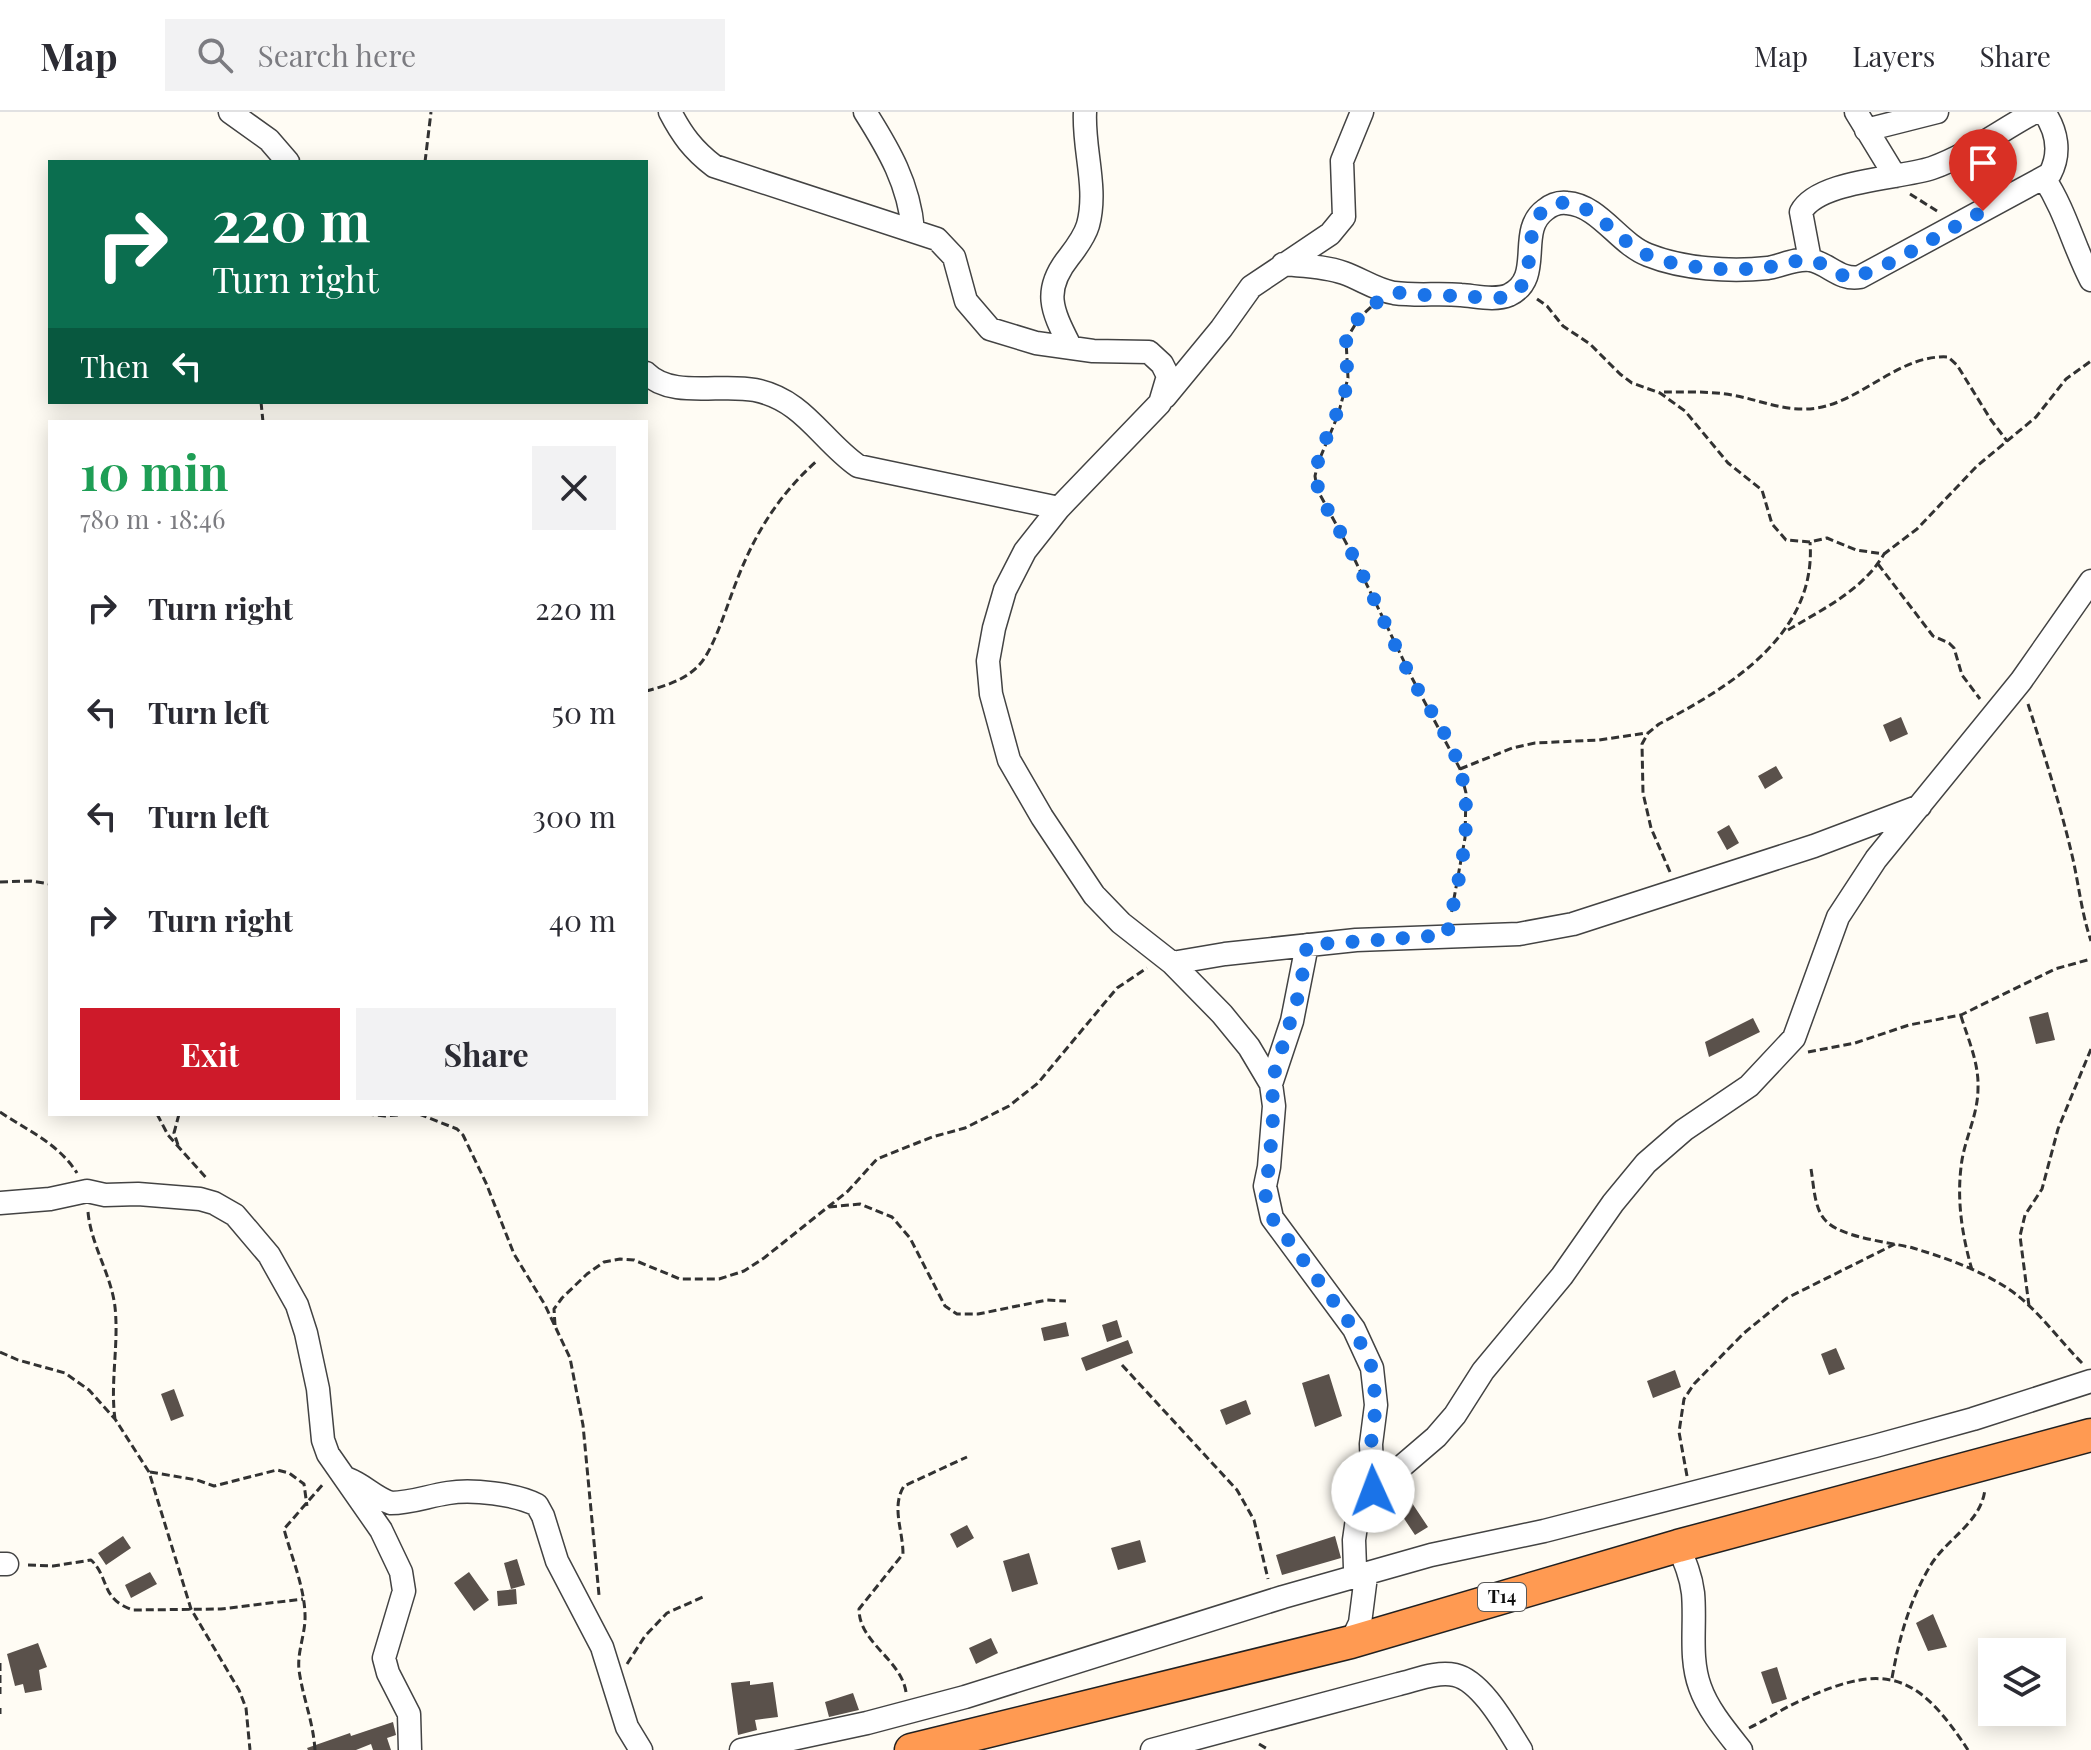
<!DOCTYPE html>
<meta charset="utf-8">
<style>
body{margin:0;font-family:"Playfair Display",serif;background:#f2f2f3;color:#2b2b33;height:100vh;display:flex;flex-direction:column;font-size:30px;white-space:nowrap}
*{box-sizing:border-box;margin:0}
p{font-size:26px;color:#7c7c81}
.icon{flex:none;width:44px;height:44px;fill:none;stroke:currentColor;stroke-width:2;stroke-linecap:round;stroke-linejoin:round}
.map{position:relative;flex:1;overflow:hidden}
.details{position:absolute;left:48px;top:308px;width:600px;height:696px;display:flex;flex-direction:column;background:#fff;border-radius:0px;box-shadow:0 4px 20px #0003}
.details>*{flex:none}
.hud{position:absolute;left:48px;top:48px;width:600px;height:244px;border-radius:0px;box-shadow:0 4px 20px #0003;background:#0b6e4f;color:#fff;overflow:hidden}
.buttons{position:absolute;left:1978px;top:1526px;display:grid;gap:16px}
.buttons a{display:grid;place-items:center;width:88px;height:88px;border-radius:0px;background:#fff;box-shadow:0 4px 20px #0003;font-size:40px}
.pin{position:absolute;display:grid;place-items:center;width:68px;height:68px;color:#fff;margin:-82px -34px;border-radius:50% 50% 50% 0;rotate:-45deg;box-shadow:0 0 8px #0007}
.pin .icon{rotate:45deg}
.me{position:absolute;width:88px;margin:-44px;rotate:358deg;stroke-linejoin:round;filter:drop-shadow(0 0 6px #0008)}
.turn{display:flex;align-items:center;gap:28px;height:168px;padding:0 32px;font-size:36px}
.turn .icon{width:104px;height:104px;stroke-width:2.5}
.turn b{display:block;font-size:56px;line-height:68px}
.then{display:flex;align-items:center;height:76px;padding:0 32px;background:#0003;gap:16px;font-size:30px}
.round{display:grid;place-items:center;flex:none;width:84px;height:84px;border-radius:0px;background:#f2f2f3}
.head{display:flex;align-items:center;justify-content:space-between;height:136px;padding:0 32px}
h1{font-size:48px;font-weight:700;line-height:60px;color:#1e9e55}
.action{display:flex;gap:16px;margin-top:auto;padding:16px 32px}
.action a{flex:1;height:92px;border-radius:0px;background:#ce1a2a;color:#fff;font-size:32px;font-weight:700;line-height:92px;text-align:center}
.action a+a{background:#f2f2f3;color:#2b2b33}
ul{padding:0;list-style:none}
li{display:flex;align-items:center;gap:24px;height:104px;padding:0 32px}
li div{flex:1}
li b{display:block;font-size:30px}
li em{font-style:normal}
header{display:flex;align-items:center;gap:48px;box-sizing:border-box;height:112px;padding:0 40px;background:#fff;border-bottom:2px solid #e1e1e2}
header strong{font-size:38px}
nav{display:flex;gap:44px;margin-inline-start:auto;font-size:28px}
.search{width:560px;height:72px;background:#f2f2f3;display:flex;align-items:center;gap:20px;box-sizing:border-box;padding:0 28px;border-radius:0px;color:#7c7c81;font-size:30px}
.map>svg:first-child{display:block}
</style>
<header>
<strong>Map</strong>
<div class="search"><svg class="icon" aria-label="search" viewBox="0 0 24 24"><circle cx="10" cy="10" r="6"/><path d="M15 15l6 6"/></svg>Search here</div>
<nav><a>Map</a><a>Layers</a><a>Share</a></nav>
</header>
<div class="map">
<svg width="2091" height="1638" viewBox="0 0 2091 1638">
<rect width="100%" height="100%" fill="#fffcf4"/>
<path fill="#5a514b" d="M1901,605L1908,622L1890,630L1883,613Z
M1776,654L1783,666L1765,677L1758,664Z
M1729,713L1739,731L1727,738L1717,720Z
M2048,900L2055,928L2036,932L2029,905Z
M1753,906L1760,920L1709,945L1705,930Z
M1117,1208L1122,1225L1107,1230L1102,1213Z
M1066,1210L1069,1224L1044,1229L1041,1216Z
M1128,1228L1133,1241L1086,1259L1081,1246Z
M1836,1236L1845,1257L1829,1263L1821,1242Z
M1675,1258L1681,1275L1653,1286L1647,1269Z
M1329,1262L1342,1304L1315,1315L1302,1271Z
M174,1277L184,1304L171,1309L161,1282Z
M1246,1288L1251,1302L1226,1313L1220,1298Z
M1412,1391L1428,1415L1415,1423L1401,1402V1399Z
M967,1413L974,1426L957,1436L950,1422Z
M123,1424L131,1436L106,1453L98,1441Z
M1335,1424L1341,1446L1282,1463L1276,1443Z
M1140,1428L1146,1450L1118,1458L1111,1436Z
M1029,1441L1038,1472L1012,1480L1003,1449Z
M517,1447L525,1473L511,1477L504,1451Z
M150,1460L157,1472L131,1486L125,1473Z
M469,1460L489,1488L474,1499L454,1471Z
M516,1477L517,1492L498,1494L497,1479Z
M1933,1502L1947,1535L1928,1539L1916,1511Z
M991,1526L998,1541L976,1552L969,1536Z
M38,1531L47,1555L39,1558L42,1578L25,1581L23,1572L15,1574L7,1542Z
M1777,1555L1787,1587L1772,1592L1761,1560Z
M750,1569V1573L773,1570L778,1605L755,1608L757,1618L738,1623L731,1571Z
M853,1581L859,1598L829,1605L825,1590Z
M393,1610L396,1623L387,1626L391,1638H373L371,1632L356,1638H308L307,1636L350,1621L351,1624Z"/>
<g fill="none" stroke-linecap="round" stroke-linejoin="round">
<g stroke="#434343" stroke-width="25">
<path id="minor" d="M230,0L269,28L288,50
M670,0C682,23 693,38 714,54L937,127L954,145L966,189L990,217L1036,231L1093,239L1149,240L1162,252L1168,264L1160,291L1059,396L1025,439L1005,478L994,516L988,549L991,582L1009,648L1042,705L1094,783L1121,811L1172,851L1222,902L1249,935L1271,972L1274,994L1269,1055L1265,1074L1272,1106L1354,1217L1372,1256L1376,1293L1371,1332L1373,1379
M865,0C889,38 909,72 913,118
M1856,0L1895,64
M1866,18L1937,0
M2044,66C2066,100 2073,133 2091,168
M1810,148L1801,100C1818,68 1899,67 1932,56C1969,43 2001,18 2035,0
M1283,152C1303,154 1325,154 1344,161C1361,167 1376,178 1394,181C1417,184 1439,181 1461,183C1476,184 1495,189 1509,183C1545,166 1516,119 1545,98C1551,93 1558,90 1567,91C1599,93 1619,132 1648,143C1683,157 1730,160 1768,156C1781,154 1796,146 1810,148C1828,151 1840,169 1860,165L2050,62C2061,41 2057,19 2044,0
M1071,236C1053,200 1041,180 1069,145C1076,136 1085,123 1088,113C1098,76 1083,37 1085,0
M646,261C672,287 721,271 755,278C804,288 821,328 858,354L1059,396
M1165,285L1221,217L1251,175L1330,122L1344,105L1342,49L1362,0
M1172,851L1225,842L1356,828L1519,822L1573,812L1814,734L1920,694
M1271,972L1292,909L1307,833
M0,1091L50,1087L87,1079L105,1083L138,1082L200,1087L214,1091L235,1103L269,1143L297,1193L306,1221L318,1277L323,1328L328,1342L381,1418L401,1460L404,1479L384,1546L388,1561L409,1602L410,1638
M348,1367C364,1373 375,1386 391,1391C411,1391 428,1384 448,1381C472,1377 516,1382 537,1393L543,1404L557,1449L602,1535L627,1615L641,1638
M1678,1434C1685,1450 1691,1464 1693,1481C1696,1512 1689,1545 1700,1575C1708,1598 1726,1619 1741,1638
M0,1452H7
M1351,1530L1360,1511L1366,1464L1355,1456L1354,1428L1357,1407L1373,1379L1436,1325L1455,1303L1483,1259L1562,1164L1613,1091L1646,1051L1684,1018L1749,974L1794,926L1838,805L1876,747L2021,569L2091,469
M741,1638L867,1611L965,1585L1283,1485L1431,1443L1544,1419L1875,1334L1973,1307L2091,1269
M1152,1638L1399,1572C1416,1568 1437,1559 1455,1563C1482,1569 1507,1616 1521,1638"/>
</g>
<g stroke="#212121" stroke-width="35">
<path id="highway" d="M911,1638L1351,1530L1678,1434L2091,1323"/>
</g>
<path stroke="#323232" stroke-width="3" stroke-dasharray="8 4" stroke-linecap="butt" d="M425,50L431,0
M1910,82L1937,99
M1537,187L1547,194L1563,214L1590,232L1620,262L1632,271L1660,281L1685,299L1728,351L1762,378L1772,412L1786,428L1810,430L1827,426L1856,438L1884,442L1917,417L1977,354L2036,305L2066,267L2091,249
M1371,195L1359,206L1346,228L1348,266L1338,303L1318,351L1315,364L1317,377L1351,440L1412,566L1460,657L1466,681L1465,726L1451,803
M1664,280C1686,280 1709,279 1732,283C1761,288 1786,301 1817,296C1862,289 1900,242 1948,245L1957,253L1991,308L2007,329
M261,290L263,310
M1878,452L1933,524L1949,531L1954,536L1962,563L1980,587
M1788,518C1823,497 1863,478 1884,442
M646,579C665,574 686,568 700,552C715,535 728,490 737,468C755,421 780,381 818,348
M2028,592C2044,642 2060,692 2072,743C2079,773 2081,799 2091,829
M1460,657L1512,636L1535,631L1599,628L1647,621
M1670,760L1651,716L1643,681L1642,632L1648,621L1659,612C1730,575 1817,522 1810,430
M0,770L31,769L50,772
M1961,904C1968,927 1979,951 1978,976C1978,1002 1966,1024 1962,1048C1956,1086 1962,1123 1972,1158
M1808,940L1855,931L1909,913L1961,903L2055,857L2091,847
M0,1000C28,1019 58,1031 77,1061
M157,1002L168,1023L208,1068
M366,1002L385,1004L408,1002
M419,1002L457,1017L463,1023L486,1071L514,1142L545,1193L570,1246L583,1313L599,1483
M178,1033L174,1021L179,1002
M1811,1057C1814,1074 1814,1097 1826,1109C1842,1126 1890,1130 1913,1136C1943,1145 1977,1157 2004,1174C2035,1193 2057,1226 2082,1251
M829,1095L860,1092L892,1105L910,1126L945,1194L957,1202H978L1047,1188L1066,1189
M88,1100C91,1133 111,1162 115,1195C119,1233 110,1270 115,1307
M2029,1194L2020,1124L2025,1103L2042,1077L2058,1017L2091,937
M555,1213L554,1197L562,1186L587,1162L604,1150L620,1147L634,1148L680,1167H719L744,1159L764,1146L848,1079L877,1047L932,1025L965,1016L1009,994L1038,971L1117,876L1147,856
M0,1240L18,1248L65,1261L89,1278L115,1307L149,1360L191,1497L239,1578L246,1596L250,1638
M1122,1253L1237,1378L1254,1408L1268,1467
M150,1360L197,1368L214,1374L277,1358L289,1361L304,1372L307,1394
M1687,1364L1679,1320L1684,1287L1694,1272L1744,1221L1787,1186L1895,1132
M28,1453L53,1454L91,1448C110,1466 100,1487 133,1498L221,1497L303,1487
M0,1551V1582
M627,1552L645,1524L667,1501L703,1485
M1892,1566C1899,1527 1909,1490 1929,1456C1945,1427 1981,1412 1985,1377
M906,1580C901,1547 859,1531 859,1497L903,1442C903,1418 891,1395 904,1374L967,1345
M0,1596V1602
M1749,1616C1768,1607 1785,1595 1804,1587C1887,1549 1919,1563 1968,1638
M1259,1632L1269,1638
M315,1638C313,1608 303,1587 299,1558C297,1539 306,1521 305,1502C304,1473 291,1444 284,1417L324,1371"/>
<use href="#minor" stroke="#fff" stroke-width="22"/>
<use href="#highway" stroke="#ff9a52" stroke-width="32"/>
</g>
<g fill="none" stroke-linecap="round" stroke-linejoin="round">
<path stroke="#1a73e8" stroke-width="14" stroke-dasharray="0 25.2" d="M1373,1379L1371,1332L1376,1293L1372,1256L1354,1217L1272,1106L1266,1089L1265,1074L1269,1055L1274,994L1271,972L1300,878L1307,833L1447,823C1457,772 1475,714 1461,661C1453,628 1428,597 1412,567C1389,524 1372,479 1349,436C1340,417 1315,383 1316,362C1317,339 1340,300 1347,273C1350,259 1343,244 1346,230C1350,209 1374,189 1393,182C1402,179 1415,182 1424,183C1448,183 1470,185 1493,186C1555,188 1506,98 1561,91C1590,87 1619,130 1645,142C1677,157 1735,160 1769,155C1782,154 1794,148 1806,148C1822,148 1837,163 1852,167L1894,149L1983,99"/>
</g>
<g text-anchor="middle" stroke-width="8" stroke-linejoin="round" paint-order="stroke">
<rect fill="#fff" stroke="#585858" stroke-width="2" x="1478" y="1471" width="48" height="28" rx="6"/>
<g font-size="18" font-weight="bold" fill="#101010">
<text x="1502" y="1491">T14</text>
</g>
</g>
</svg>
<div class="buttons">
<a><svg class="icon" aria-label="layers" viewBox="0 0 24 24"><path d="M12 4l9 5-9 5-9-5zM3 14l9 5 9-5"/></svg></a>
</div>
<div class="pin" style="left:1983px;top:99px;background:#d93025"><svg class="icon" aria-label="arrive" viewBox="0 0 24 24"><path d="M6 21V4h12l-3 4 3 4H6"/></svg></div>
<svg class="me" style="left:1373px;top:1379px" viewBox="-20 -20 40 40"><circle r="19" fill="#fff"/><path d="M0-13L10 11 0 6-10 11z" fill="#1a73e8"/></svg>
<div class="hud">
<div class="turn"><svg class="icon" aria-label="right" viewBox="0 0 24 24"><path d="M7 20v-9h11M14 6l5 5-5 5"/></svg><div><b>220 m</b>Turn right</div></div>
<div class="then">Then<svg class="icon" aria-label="left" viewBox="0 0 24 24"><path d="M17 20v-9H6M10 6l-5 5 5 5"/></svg></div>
</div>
<section class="details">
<div class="head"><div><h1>10 min</h1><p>780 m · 18:46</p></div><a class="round"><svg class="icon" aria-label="close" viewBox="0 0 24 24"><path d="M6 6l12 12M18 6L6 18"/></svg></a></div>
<ul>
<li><svg class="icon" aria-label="right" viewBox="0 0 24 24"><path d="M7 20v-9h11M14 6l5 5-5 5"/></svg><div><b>Turn right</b></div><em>220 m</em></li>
<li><svg class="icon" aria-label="left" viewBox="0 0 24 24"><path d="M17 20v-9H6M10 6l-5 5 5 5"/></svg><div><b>Turn left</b></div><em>50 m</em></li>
<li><svg class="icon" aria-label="left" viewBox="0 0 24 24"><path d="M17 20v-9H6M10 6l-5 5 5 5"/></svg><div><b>Turn left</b></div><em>300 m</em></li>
<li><svg class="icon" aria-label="right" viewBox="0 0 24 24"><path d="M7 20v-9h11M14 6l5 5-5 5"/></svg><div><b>Turn right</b></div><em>40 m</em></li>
</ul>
<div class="action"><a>Exit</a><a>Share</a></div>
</section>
</div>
